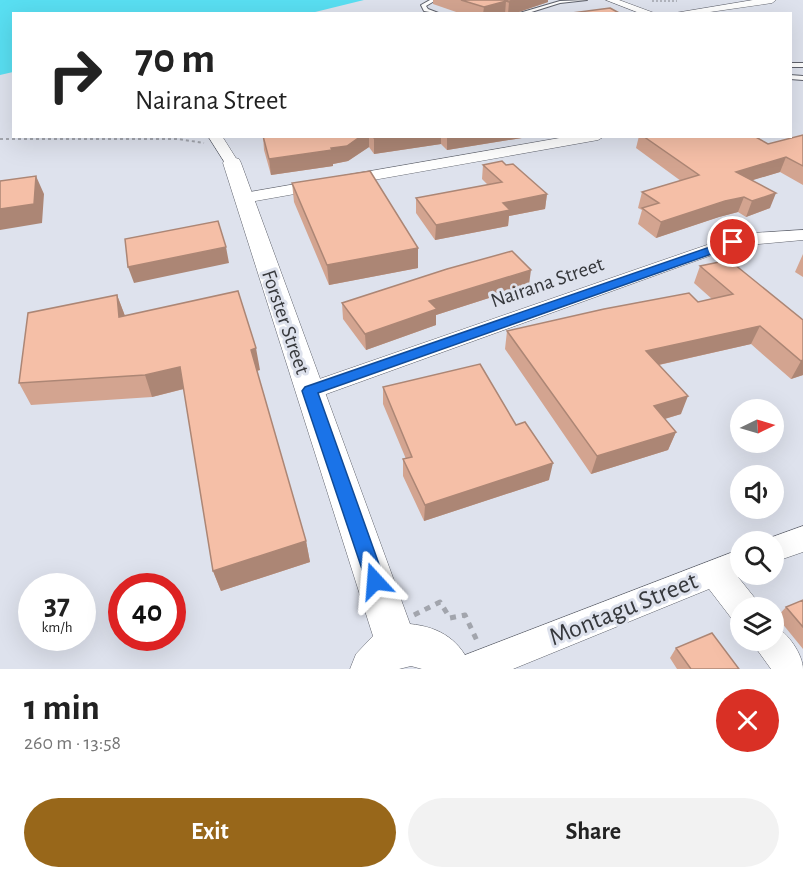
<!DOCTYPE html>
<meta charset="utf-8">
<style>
body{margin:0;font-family:"Alegreya Sans",sans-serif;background:#f2f2f2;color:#222;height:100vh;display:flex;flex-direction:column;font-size:22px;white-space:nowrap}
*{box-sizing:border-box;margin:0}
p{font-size:20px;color:#767676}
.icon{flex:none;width:33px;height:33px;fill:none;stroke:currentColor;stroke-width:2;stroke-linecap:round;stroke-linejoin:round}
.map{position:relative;height:669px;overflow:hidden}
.details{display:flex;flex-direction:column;background:#fff;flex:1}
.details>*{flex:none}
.top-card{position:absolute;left:12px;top:12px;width:780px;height:126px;border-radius:0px;box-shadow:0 6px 24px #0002;background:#fff;color:#222;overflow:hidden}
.needle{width:39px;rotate:85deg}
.tools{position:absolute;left:730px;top:399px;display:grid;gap:12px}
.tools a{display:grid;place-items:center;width:54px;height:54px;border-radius:50%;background:#fff;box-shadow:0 6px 24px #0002;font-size:30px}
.speed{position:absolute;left:18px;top:573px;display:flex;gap:12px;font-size:30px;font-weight:700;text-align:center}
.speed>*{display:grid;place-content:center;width:78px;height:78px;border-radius:50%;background:#fff;box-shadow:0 6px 24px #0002;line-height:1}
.speed small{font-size:15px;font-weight:400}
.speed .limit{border:9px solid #d22;background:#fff;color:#111}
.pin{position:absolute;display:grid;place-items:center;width:51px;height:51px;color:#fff;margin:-26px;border:3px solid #fff;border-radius:50%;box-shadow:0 2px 6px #0007}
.me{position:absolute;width:66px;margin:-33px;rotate:341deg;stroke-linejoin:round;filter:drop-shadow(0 0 4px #0008)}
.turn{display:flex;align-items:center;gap:21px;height:126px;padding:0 24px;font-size:27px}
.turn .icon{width:78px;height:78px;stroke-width:2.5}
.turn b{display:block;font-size:42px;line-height:51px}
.round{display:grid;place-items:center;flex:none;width:63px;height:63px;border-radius:32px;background:#f2f2f2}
.headline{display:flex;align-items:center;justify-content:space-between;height:102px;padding:0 24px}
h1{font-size:36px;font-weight:700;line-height:45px}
.cta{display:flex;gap:12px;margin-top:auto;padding:12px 24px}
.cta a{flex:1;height:69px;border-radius:36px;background:#98671a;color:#fff;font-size:24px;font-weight:700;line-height:69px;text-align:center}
.cta a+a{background:#f2f2f2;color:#222}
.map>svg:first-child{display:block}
</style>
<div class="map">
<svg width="803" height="669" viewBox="0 0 803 669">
<rect width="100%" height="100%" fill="#dee2ed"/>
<path fill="#59dff2" d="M0,0H364L307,14H14L13,72L0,75Z"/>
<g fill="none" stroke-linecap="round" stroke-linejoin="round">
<g stroke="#5f626c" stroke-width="2">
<path id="service" d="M430,0H436L426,6L428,9L441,14L424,11L421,5Z
M587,0L560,3L525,14H516L560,1Z
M790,63H803V67H790Z
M790,75L803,76V80L790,79Z"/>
</g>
<g stroke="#5f626c" stroke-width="1">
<path id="minor" d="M606,0H619L657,14H642Z
M753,0H776L772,3L696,14H669Z
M208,136H222L239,163L237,166H227Z
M571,136H605L598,140L244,203L236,198L244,193Z
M803,230V240L737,246L318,397L310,399L302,397L298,391L302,385L727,238L753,233Z
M803,526V552L774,562V542H763L764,540Z
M741,549V574H744L738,577L754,597L758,608H741V622L732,619L709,589L513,669H455L460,657Z
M774,626C788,632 803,655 803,669H771L758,651L753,640H774Z"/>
</g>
<g stroke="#5f626c" stroke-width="1">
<path id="tertiary" d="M232,157L239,159L241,163L410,624C441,627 461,641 472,669H422L411,666L399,669H350L356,654L373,636L223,163L225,159Z"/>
</g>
<path stroke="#a2a5ad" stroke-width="1.5" stroke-dasharray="2 2" stroke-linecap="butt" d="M652,1H677"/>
<path stroke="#a2a5ad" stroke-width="2" stroke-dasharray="3 3" stroke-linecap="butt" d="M0,139H178L204,143"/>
<path stroke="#a2a5ad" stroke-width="5" stroke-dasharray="6 6" stroke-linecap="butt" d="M414,615L440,602L450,618L465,615L478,643"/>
<use href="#service" fill="#fff" fill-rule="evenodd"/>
<use href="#minor" fill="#fff" fill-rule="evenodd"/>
<use href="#tertiary" fill="#fff" fill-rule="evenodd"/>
</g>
<path fill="#d3a490" d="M433,0H548V2L513,14H462L433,4Z
M803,135V185L780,172L752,180L770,208L746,217L738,212L719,217L656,238L638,224L642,210L638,208L642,192L681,181L636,148L639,136H754L768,144Z
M263,136H534L447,150L441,144L374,154L369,147L348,161L333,164V166L271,175L264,150Z
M483,165H506L547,194L545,209L509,216L508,226L435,240L416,213V198L488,185L482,179Z
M292,183L418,248V268L329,285L294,202Z
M803,254V277L795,272Z
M700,266L803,320V375L791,379L751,344L659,365L681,414L665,419L676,432L668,450L591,474L505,349L507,331L698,302L712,299L694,283Z
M529,285L436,315V325L366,350L343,319L342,303Z
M117,295L125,316L260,370L257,371L306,541L310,562L221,591L213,571L184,389L152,397L31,405L19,383Z
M383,387L549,480L424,521L403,476V459H406L383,404Z
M803,600V649L777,617L786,607Z
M676,648L739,669H677L670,658Z"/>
<path fill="#ac8675" d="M516,0H548V2L513,14H508L509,2Z
M506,1L505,14H483L484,7Z
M361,136H369V147L348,161L333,164V166L271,175L269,159L331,148Z
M386,136H441V144L374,154V138Z
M447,136H534L447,150Z
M786,157L780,172L730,187L736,172Z
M36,176L44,194L42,223L0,230V209Z
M776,193L770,208L746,217L752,201Z
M547,194L545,209L509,216L508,226L435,240L436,225L503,203Z
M744,197L738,212L719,217L656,238L661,222L725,201Z
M226,247L229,263L134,283L128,267Z
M418,248V268L329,285L327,265Z
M531,270L529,285L436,315V325L366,350L365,334L429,301Z
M117,295L125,316L119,317Z
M760,326L751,344L640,369L646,351Z
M256,348L260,370L255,371L251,350Z
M803,360V375L791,379L801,361Z
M180,367L187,388L152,397L145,375Z
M688,396L681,414L647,424L654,406Z
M676,432L668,450L591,474L597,456Z
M553,463L549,480L424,521L425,505Z
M306,541L310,562L221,591L213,571Z"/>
<path fill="#f5bfa7" stroke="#ac8675" stroke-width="1.5" d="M461,0H516L509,2L506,1L484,7Z
M610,8L621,14H564Z
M803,135V166L786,157L736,172L776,193L752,201L744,197L725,201L661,222L642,208L659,203L642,192L699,175L643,136H754L768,144Z
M263,136H361L347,146L331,148L332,150L269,159Z
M372,136H386L374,138Z
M502,161L506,165L513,164L547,194L503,203L510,210L436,225L416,198L502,182L483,165Z
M370,171L418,248L327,265L292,183Z
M36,176L34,204L0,209V181Z
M218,221L226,247L128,267L125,239Z
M512,251L531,270L429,301L437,309L365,334L342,303L447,269Z
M729,260L803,320V360L801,361L760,326L646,351L688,396L654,406L676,432L597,456L507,331L604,309L689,293L698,302L733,294L700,266Z
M238,291L256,348L251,350L306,541L213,571L180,367L145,375L19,383L28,313L117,295L119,317Z
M480,364L516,425L525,422L553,463L425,505L403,459L412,457L383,387Z
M803,600V627L786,607Z
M712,633L739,669H691L676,648Z"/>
<path fill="#1a73e8" stroke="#114b97" stroke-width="1.5" d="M733,239L738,242L737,245L318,393L385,581L382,587L375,590L368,587L302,391L305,387Z"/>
<g text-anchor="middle" stroke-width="6" stroke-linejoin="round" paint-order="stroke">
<g font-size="21" fill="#36383c" stroke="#dee2ed">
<text transform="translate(547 282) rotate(-19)" y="7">Nairana Street</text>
<text transform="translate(286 322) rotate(71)" y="7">Forster Street</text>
</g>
<g font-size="26" fill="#36383c" stroke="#dee2ed">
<text transform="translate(623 608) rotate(-22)" y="9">Montagu Street</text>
</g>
</g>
</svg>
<div class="tools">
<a><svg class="needle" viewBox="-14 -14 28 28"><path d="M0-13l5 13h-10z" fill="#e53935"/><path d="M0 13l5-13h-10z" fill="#767676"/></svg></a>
<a><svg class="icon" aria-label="sound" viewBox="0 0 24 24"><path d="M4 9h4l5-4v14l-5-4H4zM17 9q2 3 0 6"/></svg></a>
<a><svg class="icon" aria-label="search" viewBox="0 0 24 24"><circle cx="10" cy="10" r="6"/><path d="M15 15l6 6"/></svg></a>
<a><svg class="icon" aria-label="layers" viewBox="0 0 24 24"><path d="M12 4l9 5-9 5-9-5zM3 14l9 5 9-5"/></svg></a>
</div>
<div class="speed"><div>37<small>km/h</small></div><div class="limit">40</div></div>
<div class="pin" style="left:733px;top:242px;background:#d93025"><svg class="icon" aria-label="arrive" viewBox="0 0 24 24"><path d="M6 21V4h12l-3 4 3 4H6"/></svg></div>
<svg class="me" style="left:375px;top:581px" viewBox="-20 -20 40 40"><path d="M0-17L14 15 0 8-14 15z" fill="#1a73e8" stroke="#fff" stroke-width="4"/></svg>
<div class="top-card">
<div class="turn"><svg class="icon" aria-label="right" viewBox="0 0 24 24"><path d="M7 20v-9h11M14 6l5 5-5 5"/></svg><div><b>70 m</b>Nairana Street</div></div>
</div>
</div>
<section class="details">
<div class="headline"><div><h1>1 min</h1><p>260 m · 13:58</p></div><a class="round" style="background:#d93025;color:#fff"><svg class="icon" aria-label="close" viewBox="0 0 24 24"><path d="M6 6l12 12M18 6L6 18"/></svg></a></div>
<div class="cta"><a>Exit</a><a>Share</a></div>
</section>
